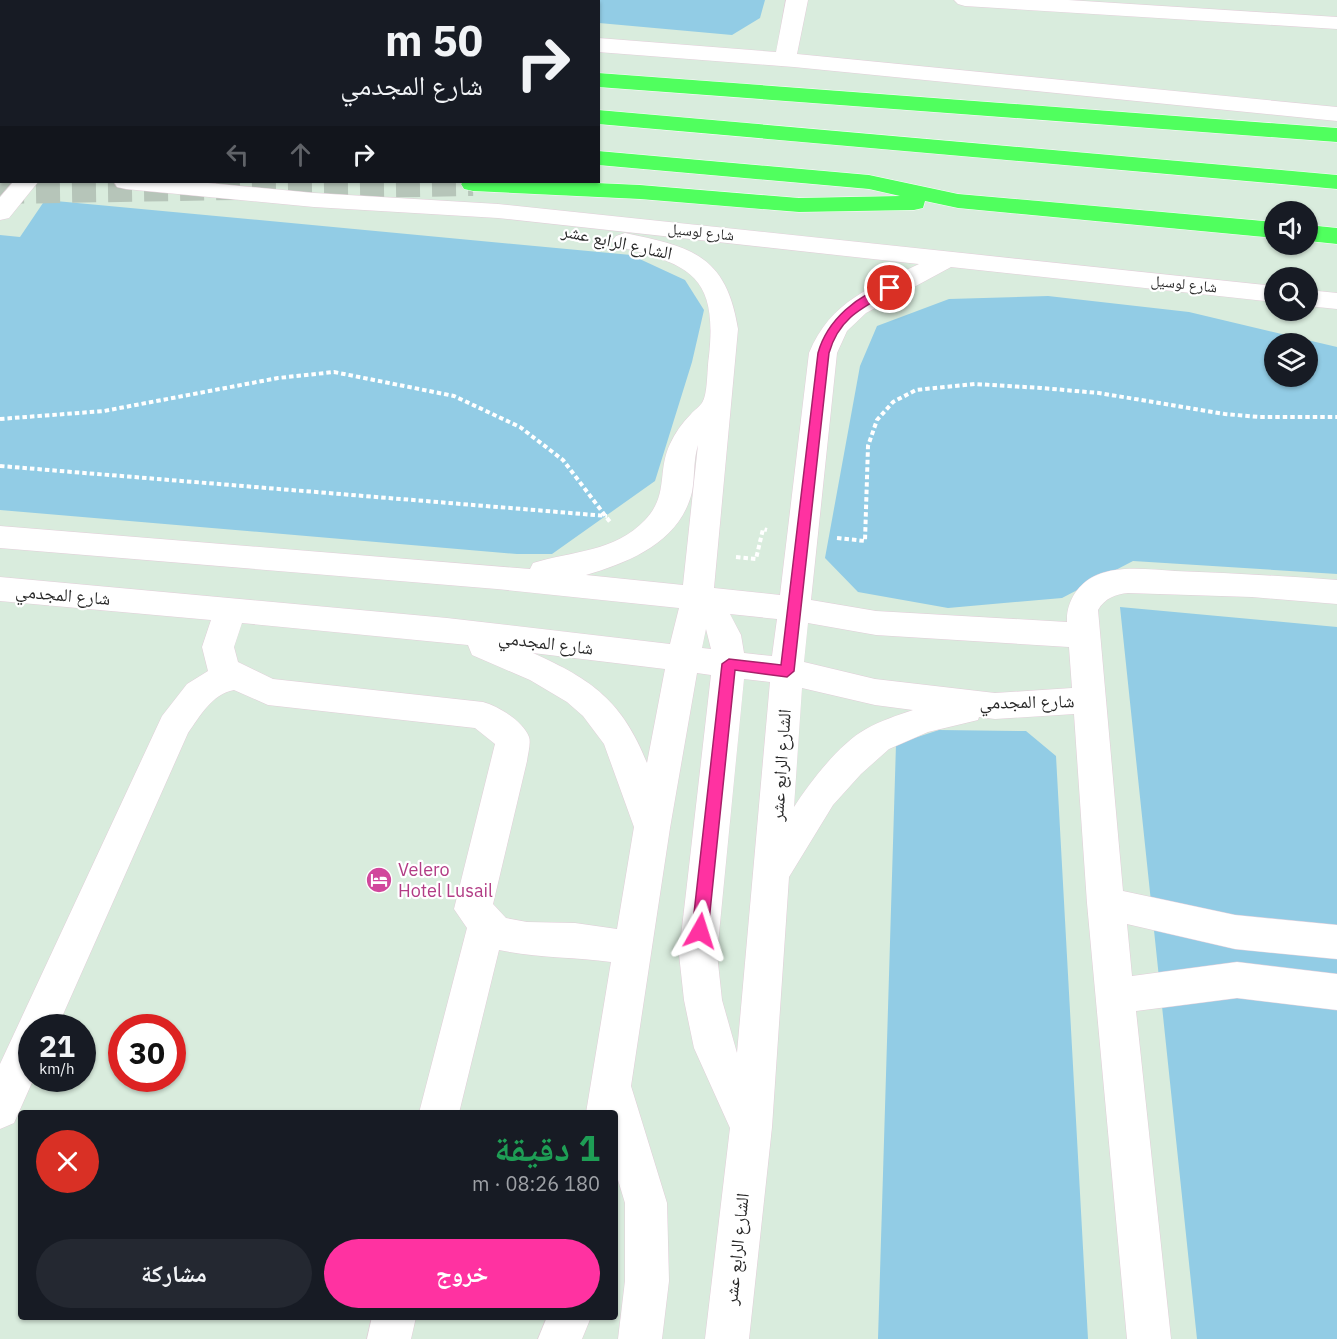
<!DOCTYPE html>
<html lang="ar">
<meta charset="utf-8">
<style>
body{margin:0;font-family:"IBM Plex Sans","Noto Naskh Arabic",sans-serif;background:#242831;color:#f1f3f6;direction:rtl;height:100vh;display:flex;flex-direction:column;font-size:22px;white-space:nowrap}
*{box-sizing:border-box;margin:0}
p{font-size:20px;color:#9ea1a6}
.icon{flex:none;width:33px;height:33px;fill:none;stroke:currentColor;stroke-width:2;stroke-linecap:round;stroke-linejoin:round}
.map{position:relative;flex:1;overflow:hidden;direction:ltr}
.sheet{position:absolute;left:18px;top:1110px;width:600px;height:210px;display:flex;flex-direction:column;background:#171b24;border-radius:6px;box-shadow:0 2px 4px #0004;direction:rtl}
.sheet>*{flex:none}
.hud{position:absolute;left:0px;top:0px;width:600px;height:183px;box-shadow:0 2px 4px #0004;direction:rtl;background:#171b24;color:#f1f3f6;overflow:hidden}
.controls{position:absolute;left:1264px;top:201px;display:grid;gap:12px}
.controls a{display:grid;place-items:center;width:54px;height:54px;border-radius:50%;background:#171b24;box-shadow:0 2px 4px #0004;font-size:30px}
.speed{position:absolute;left:18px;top:1014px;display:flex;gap:12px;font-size:30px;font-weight:700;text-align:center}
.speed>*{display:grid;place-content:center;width:78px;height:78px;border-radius:50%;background:#171b24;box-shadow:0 2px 4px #0004;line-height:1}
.speed small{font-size:15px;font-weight:400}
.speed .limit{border:9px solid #d22;background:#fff;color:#111}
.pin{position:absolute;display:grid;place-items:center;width:51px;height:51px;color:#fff;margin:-26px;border:3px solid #fff;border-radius:50%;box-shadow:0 2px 6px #0007}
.me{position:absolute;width:66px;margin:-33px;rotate:6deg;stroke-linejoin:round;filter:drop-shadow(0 0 4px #0008)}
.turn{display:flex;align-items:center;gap:21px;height:126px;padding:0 18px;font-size:27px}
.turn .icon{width:78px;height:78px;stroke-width:2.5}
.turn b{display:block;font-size:42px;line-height:51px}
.lanes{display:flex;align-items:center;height:57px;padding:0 18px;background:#0003;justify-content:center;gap:30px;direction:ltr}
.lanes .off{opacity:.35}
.round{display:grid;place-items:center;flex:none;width:63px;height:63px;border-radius:32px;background:#242831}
.overview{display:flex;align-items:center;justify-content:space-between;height:102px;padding:0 18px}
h1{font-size:36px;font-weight:700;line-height:45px;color:#1e9e55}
.primary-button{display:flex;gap:12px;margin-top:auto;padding:12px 18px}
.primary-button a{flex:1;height:69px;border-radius:36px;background:#ff32a1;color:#fff;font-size:24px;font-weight:700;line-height:69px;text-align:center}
.primary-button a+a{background:#242831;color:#f1f3f6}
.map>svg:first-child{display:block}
</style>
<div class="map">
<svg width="1337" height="1339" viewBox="0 0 1337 1339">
<rect width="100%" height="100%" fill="#d9ecdd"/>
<path fill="#92cce5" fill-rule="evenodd" d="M333,0H765L760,18L732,35L599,23L598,2Z
M45,200L631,255L685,280L704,310L692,362L655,481L552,554H517L0,510V235L20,237Z
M1048,296L1189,312L1337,347V574L1133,561L1062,598L948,608L858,592L825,558L860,366L877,326L949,299ZM1275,344H1308V376H1275Z
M1120,607L1337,627V1339H1197Z
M939,730L1026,731L1056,756L1088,1339H878L896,744Z"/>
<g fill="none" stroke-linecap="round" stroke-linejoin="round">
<path stroke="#b6c5b9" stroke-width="24" stroke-dasharray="24 12" stroke-linecap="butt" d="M0,192L473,184"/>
<g stroke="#e2ced9" stroke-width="1">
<path id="minor" d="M786,0H808L797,54L1337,107V121L794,67L598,52V38L776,52Z
M954,0H1068L1337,17V29L965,6L958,4Z
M0,2H2V14H0Z
M0,163H2V178H0Z
M13,182H38L9,218L0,220V197Z
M114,182H197L314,193L498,204L1275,286V302L951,267L866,313L847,331L837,353L811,600L876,611L1067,622C1066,602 1078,583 1097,575C1121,565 1151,570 1175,571C1229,573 1283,576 1337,580V604L1252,597L1128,593C1116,594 1105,598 1098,610L1123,891L1235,915L1337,925V959L1235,949L1127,924L1132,976L1237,962L1337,974V1010L1237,998L1136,1011L1171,1339H1127L1087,903L1074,714L995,719L979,717L978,720L928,732L889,749L861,774L833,805L789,877L772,1127L749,1339H705L730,1128L694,1048L684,1000L679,954L711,675L697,673L670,828L631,1086L667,1203L669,1281L662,1339H618L625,1281V1203L615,1170V1113H586L611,962C574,957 536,958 499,950L459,1113H419L467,928L454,909L495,744L475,728L268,705L234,690C212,694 200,716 188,733L57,1028H32V1078H34L14,1123L0,1129V1064L162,716L187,684L208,671L202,647L211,620L0,601V577L447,618L670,644L679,608L497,589L0,548V526L530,569L533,563C572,551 615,552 645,520C669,495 657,471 670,444C675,433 682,423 691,414C694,410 701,406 703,401C708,392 707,367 709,356C718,273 687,264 616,246L612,241L616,236L625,233C692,247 726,255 738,329L714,588L780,595L809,353C831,300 871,288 919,264L498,218L314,207L126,189L117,187ZM698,445L683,585L586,575C630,562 680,542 692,492C695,476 693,461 698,445ZM730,614L777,619L772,656L744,653L741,635ZM242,623L468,645L472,655L530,680L567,702L583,716L604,744L634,827L617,929L575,923L527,922L506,918L493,904L527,761C528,753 531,743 529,737C523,721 498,706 483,702L273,679L238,662L234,647ZM808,623L876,635L1069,647L1072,688L995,693L875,679L804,662ZM706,629L711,649L702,648ZM533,653L665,669L647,763C622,701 593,680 533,653ZM744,679L770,682L737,1053L722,1000L717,954ZM802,688L875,705L913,710C898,715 880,721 866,729C840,743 810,782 794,807Z
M1308,290L1337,293V309L1308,306Z
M372,1317H416L411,1339H367Z
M547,1317H591L582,1339H538Z"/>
</g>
<g stroke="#fff" stroke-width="1">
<path id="highway" d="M0,54H2V68H0Z
M598,73L1337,128V142L598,87Z
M0,95H2V109H0Z
M598,110L1337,175V189L598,124Z
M598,151L869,175L958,194L1275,222V238L958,208L925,201L923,208L914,210L799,212L640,199L473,191L464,189L461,184L463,182H574L640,185L799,198L900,196L869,189L598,165Z
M1308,225L1337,228V244L1308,241Z"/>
</g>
<path stroke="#fff" stroke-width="4" stroke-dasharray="4.5 3" stroke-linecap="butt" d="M0,419L104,411L278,378L334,372L454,396L520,427L563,460L610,522
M0,466L607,516
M837,538L865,541L868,446L877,420L893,402L916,390L975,384L1041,388L1099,393L1225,414L1259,417H1337
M736,557L756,559L763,529L767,530"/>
<use href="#minor" fill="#fff" fill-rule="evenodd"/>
<use href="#highway" fill="#50ff5e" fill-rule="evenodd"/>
</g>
<path fill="#ff32a1" stroke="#a62069" stroke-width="1.5" d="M890,285L896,288L894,290C864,307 839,317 829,353L794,671L787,677L735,670L708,931L706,936L700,938L695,936L692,931L722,664L729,659L781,665L818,353C827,320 858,294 890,285Z"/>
<defs>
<g id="hotel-disc" transform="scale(1.35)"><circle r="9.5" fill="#d1479c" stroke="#fff"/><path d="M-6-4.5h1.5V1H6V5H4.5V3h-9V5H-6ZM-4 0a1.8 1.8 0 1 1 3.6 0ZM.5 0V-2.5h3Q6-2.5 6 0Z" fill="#fff"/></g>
</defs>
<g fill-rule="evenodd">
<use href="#hotel-disc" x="379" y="880"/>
</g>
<g text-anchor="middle" stroke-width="4.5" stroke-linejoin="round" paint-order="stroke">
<g font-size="15" fill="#282828" stroke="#fff">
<text transform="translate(701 232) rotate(6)" y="5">شارع لوسيل</text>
<text transform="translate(1184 284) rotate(6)" y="5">شارع لوسيل</text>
</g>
<g font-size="18" fill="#282828" stroke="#fff">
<text transform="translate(617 242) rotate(12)" y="6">الشارع الرابع عشر</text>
<text transform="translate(63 595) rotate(5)" y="6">شارع المجدمي</text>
<text transform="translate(546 643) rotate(7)" y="6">شارع المجدمي</text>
<text transform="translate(1027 702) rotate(-1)" y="6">شارع المجدمي</text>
<text transform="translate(781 765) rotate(-86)" y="6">الشارع الرابع عشر</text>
<text transform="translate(737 1249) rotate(-84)" y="6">الشارع الرابع عشر</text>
</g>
<g font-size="18" fill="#b23c85" stroke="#fff" text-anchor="start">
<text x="398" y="876">Velero<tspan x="398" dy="21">Hotel Lusail</tspan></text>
</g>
</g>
</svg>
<div class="controls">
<a><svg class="icon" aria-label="sound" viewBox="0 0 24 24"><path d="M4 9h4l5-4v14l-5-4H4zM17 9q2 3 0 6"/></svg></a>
<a><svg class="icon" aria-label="search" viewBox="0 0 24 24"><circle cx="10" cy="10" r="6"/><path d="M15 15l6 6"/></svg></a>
<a><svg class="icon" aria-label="layers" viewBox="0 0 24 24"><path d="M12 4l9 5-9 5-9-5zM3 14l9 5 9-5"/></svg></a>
</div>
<div class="speed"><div>21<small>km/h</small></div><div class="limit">30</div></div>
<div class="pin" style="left:890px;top:288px;background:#d93025"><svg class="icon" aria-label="arrive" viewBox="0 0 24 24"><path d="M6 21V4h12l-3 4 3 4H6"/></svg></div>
<svg class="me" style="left:700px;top:931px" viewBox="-20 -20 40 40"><path d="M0-17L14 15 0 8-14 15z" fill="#ff32a1" stroke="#fff" stroke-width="4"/></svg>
<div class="hud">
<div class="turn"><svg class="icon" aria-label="right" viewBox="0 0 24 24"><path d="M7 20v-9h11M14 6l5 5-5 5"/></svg><div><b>50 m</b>شارع المجدمي</div></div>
<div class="lanes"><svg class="icon off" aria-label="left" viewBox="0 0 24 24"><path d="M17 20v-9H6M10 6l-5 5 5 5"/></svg><svg class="icon off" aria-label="ahead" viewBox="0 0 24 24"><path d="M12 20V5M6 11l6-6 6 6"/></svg><svg class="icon" aria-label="right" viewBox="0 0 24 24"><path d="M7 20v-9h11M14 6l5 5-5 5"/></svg></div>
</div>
<section class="sheet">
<div class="overview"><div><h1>1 دقيقة</h1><p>180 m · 08:26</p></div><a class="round" style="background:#d93025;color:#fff"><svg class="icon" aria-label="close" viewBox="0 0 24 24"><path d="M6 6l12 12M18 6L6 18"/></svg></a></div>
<div class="primary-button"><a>خروج</a><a>مشاركة</a></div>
</section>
</div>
